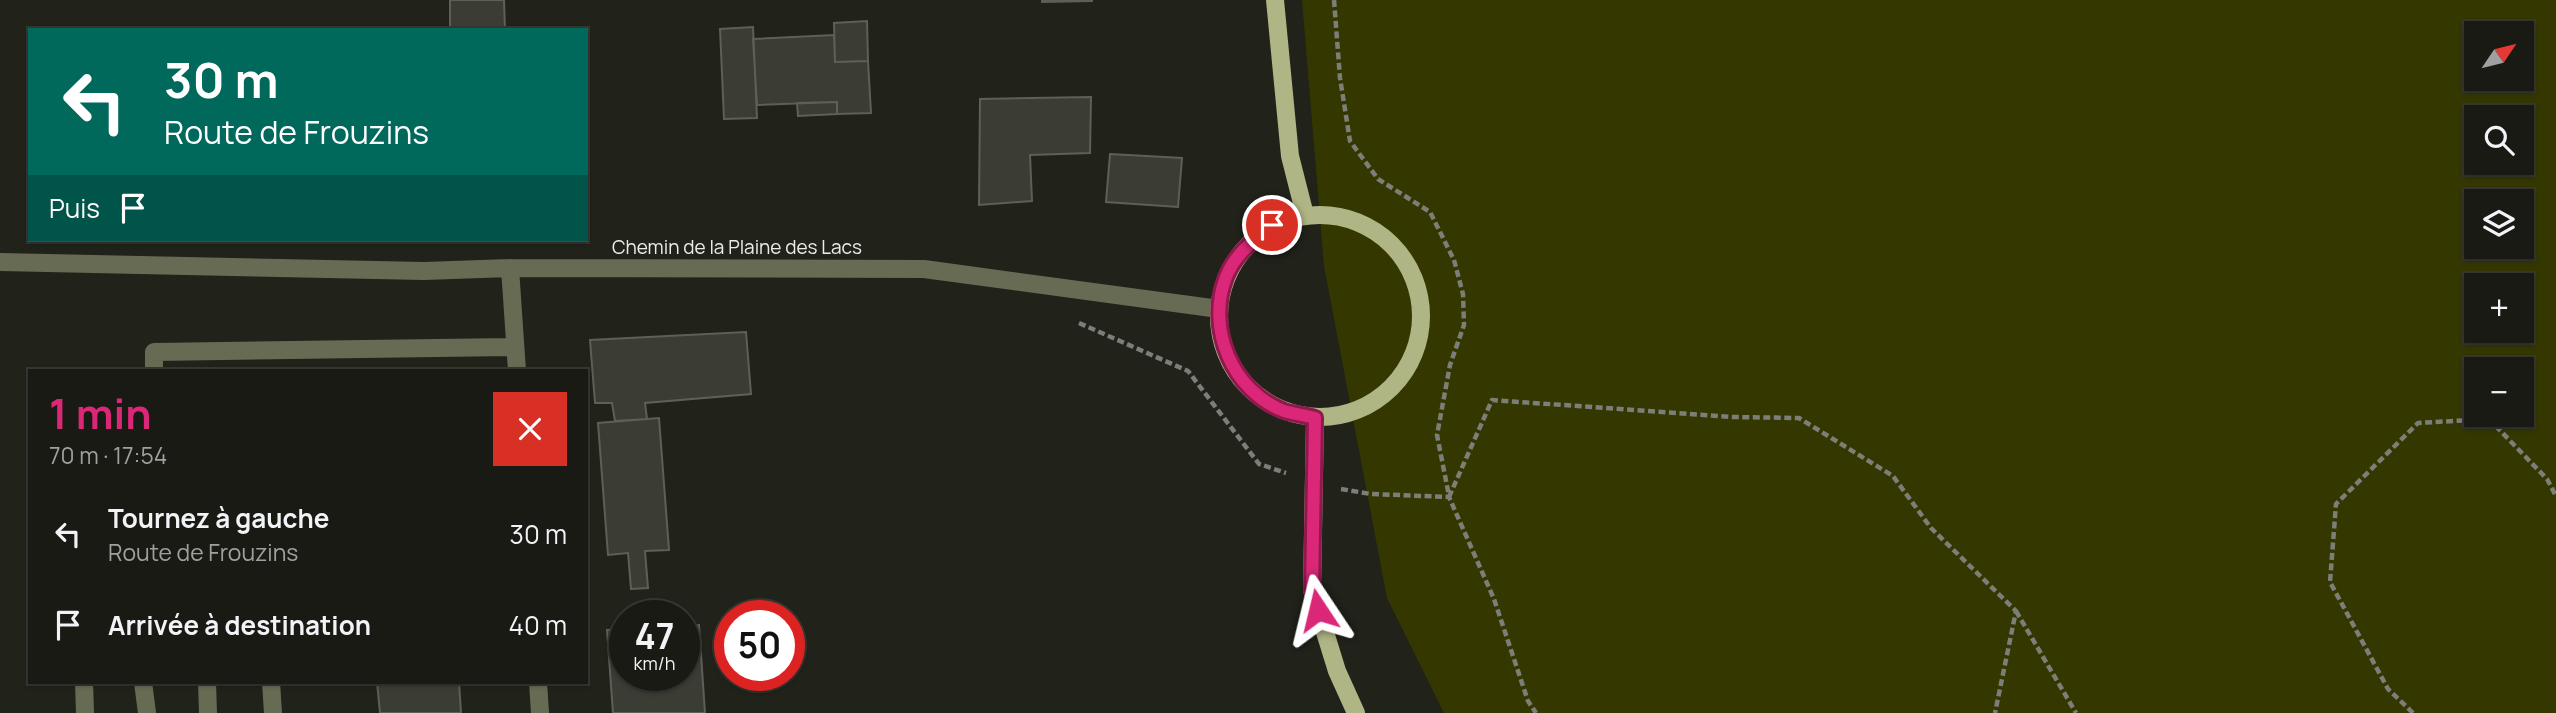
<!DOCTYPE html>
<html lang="fr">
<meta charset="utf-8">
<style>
body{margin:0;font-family:Manrope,sans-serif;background:#22231d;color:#f1f3f6;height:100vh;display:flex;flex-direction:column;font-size:26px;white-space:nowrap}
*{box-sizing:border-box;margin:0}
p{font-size:23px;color:#9fa1a0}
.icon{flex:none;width:38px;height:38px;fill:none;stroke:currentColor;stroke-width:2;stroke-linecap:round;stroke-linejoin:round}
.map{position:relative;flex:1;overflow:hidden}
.details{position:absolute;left:28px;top:369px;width:560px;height:315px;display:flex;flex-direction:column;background:#191a14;border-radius:0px;box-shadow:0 2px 5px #0004,0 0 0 2px #373834}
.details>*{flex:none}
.guide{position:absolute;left:28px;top:28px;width:560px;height:214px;border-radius:0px;box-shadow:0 2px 5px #0004,0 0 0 2px #373834;background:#00695c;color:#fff;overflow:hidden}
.needle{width:46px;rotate:55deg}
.fabs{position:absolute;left:2464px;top:21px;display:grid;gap:14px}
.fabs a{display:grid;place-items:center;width:70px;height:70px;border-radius:0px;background:#191a14;box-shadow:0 2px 5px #0004,0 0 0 2px #373834;font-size:35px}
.speed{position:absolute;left:609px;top:600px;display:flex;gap:14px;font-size:35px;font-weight:700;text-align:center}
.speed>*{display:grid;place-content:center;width:91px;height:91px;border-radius:50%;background:#191a14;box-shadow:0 2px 5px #0004,0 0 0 2px #373834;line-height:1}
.speed small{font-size:18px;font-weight:400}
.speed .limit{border:10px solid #d22;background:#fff;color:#111}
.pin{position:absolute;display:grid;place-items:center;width:60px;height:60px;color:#fff;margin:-30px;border:4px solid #fff;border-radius:50%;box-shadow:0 2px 7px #0007}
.me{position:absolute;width:77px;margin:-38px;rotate:350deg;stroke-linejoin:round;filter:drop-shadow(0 0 5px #0008)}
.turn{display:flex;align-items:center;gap:24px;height:147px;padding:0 21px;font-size:32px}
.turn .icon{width:91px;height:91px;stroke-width:2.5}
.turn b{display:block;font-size:49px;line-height:60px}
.then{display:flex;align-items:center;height:66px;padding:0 21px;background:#0003;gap:14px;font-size:26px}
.round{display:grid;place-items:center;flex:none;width:74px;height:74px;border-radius:0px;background:#22231d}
.head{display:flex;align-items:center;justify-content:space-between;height:119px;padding:0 21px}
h1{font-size:42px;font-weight:700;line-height:52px;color:#db2777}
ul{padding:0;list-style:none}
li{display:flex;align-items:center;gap:21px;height:91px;padding:0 21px}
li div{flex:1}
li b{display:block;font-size:26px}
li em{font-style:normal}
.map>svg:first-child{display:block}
</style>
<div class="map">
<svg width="2556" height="713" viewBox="0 0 2556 713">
<rect width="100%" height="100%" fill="#21221a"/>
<path fill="#343700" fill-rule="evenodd" d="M1302,0H2556V713H1444L1387,598L1324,266ZM2476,33H2522V79H2476ZM2476,117H2522V163H2476ZM2476,201H2522V247H2476ZM2476,285H2522V331H2476ZM2476,369H2522V415H2476Z"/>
<path fill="#3b3c33" stroke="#5e5f55" stroke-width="2" d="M450,0H504L505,30H450Z
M1042,0H1092V1L1042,2Z
M867,21L868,61L835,62L834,23Z
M753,27L757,118L724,119L720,29Z
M834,35L835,62L868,61L871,113L837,114V102L757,105L753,39Z
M1091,97L1090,153L1030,155L1032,201L979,205L980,99Z
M837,102V114L798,116L797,103Z
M1110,154L1182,158L1178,207L1106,202Z
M746,332L751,394L645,403L647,419L615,421L612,403H595L590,340Z
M659,418L669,550L645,551L648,588L631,589L628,553L608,555L598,423Z
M699,625L705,713H613L607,630L625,629V676H684V626Z
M377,682H459L461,713H380Z"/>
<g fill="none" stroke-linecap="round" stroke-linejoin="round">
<path stroke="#7d7e77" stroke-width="4.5" stroke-dasharray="7 3.5" stroke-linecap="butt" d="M1334,0L1340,78L1350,141L1378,179L1430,212L1454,260L1463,294L1464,325L1450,365L1437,435L1449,496
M1079,323L1188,371L1259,464L1286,473
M1341,489L1371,494L1449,497L1494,599L1528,701L1536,713
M1449,497L1492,400L1732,417L1799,418L1893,476L1931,528L2016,611L1995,713
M2016,611L2076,713
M2413,713L2388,689L2330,582L2336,504L2418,423L2489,419L2547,479L2556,496"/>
<path stroke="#686b54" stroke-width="18" d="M0,262L424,271L510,268L924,269L1219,309
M510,268L517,371
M154,371V352L515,347
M84,682L85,713
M143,682L147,713
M207,682L208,713
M271,682L273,713
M538,682L540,713"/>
<path stroke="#afb584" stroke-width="18" d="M1275,0L1290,156L1305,215
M1219 316a101 101 0 1 1 202 0a101 101 0 1 1-202 0Z
M1315,418L1312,590L1337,671L1356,713"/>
</g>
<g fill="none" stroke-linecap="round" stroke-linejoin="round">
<g stroke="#8e194d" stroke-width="18">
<path id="route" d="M1272,225C1254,240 1235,254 1226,277C1206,328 1232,391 1284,411C1293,414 1305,415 1315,418L1312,590L1318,610"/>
</g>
<use href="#route" stroke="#db2777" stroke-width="12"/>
</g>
<g text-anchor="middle" stroke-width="7" stroke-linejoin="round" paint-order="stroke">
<g font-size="19" fill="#ebece6" stroke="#21221a">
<text x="737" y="254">Chemin de la Plaine des Lacs</text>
</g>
</g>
</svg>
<div class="fabs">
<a><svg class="needle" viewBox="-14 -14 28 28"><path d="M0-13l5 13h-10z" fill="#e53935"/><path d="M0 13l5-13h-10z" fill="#9fa1a0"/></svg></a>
<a><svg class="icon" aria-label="search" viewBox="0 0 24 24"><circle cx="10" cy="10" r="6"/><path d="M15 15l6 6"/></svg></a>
<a><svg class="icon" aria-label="layers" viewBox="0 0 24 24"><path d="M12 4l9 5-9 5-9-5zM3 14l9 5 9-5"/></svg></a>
<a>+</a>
<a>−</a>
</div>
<div class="speed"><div>47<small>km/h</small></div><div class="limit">50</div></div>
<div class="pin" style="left:1272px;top:225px;background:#d93025"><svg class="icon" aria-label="arrive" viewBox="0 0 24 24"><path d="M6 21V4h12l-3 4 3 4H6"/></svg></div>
<svg class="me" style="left:1318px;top:610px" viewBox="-20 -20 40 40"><path d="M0-17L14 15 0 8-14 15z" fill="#db2777" stroke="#fff" stroke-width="4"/></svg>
<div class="guide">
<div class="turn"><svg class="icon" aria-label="left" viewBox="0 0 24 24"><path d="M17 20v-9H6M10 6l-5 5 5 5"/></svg><div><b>30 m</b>Route de Frouzins</div></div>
<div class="then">Puis<svg class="icon" aria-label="arrive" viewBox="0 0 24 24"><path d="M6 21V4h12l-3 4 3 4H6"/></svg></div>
</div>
<section class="details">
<div class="head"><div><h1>1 min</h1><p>70 m · 17:54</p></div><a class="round" style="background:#d93025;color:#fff"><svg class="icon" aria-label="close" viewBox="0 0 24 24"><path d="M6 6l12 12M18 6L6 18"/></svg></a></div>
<ul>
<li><svg class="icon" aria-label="left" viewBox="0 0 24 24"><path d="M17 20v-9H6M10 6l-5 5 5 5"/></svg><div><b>Tournez à gauche</b><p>Route de Frouzins</p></div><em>30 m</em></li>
<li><svg class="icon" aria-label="arrive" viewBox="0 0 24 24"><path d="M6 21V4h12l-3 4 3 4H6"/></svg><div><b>Arrivée à destination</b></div><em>40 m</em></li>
</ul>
</section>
</div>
